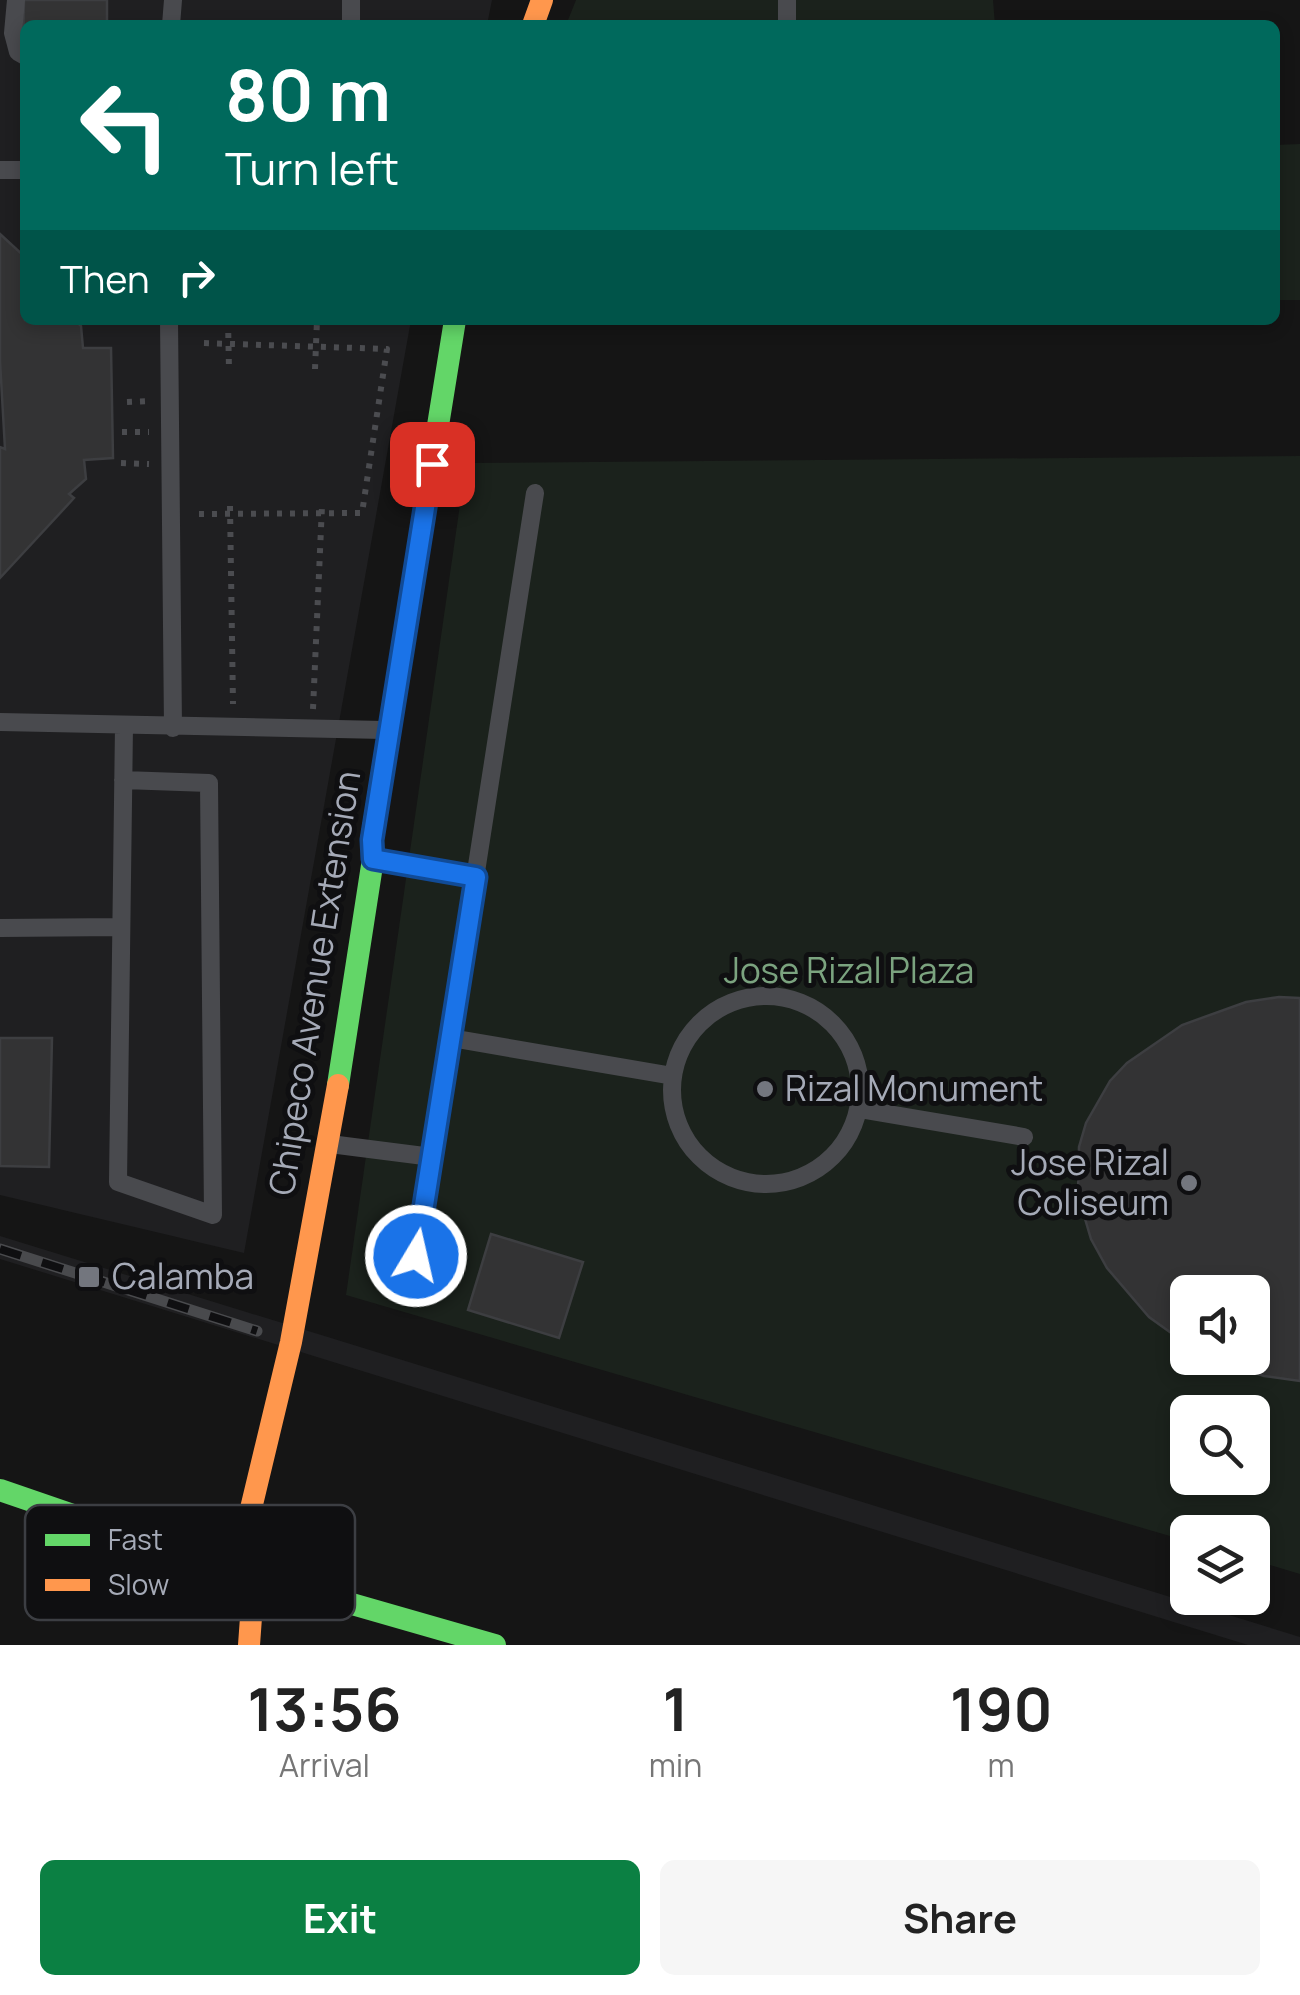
<!DOCTYPE html>
<style>
body{margin:0;font-family:Manrope,sans-serif;background:#f6f6f6;color:#222;height:100vh;display:flex;flex-direction:column;font-size:38px;white-space:nowrap}
*{box-sizing:border-box;margin:0}
p{font-size:32px;color:#767676}
.icon{flex:none;width:55px;height:55px;fill:none;stroke:currentColor;stroke-width:2;stroke-linecap:round;stroke-linejoin:round}
.map{position:relative;height:1645px;overflow:hidden}
.details{display:flex;flex-direction:column;background:#fff;flex:1}
.details>*{flex:none}
.banner{position:absolute;left:20px;top:20px;width:1260px;height:305px;border-radius:15px;box-shadow:0 5px 15px #0003;background:#00695c;color:#fff;overflow:hidden}
.tools{position:absolute;left:1170px;top:1275px;display:grid;gap:20px}
.tools a{display:grid;place-items:center;width:100px;height:100px;border-radius:15px;background:#fff;box-shadow:0 5px 15px #0003;font-size:50px}
.pin{position:absolute;display:grid;place-items:center;width:85px;height:85px;color:#fff;margin:-42px;border-radius:20px;box-shadow:0 5px 15px #0006}
.me{position:absolute;width:110px;margin:-55px;rotate:9deg;stroke-linejoin:round;filter:drop-shadow(0 0 8px #0008)}
.turn{display:flex;align-items:center;gap:35px;height:210px;padding:0 40px;font-size:45px}
.turn .icon{width:130px;height:130px;stroke-width:2.5}
.turn b{display:block;font-size:70px;line-height:85px}
.then{display:flex;align-items:center;height:95px;padding:0 40px;background:#0003;gap:20px;font-size:38px}
.eta{display:flex;justify-content:space-evenly;align-items:center;height:170px;text-align:center}
.eta b{font-size:60px;font-weight:700;line-height:70px}
.cta{display:flex;gap:20px;margin-top:auto;padding:20px 40px}
.cta a{flex:1;height:115px;border-radius:15px;background:#0b8043;color:#fff;font-size:40px;font-weight:700;line-height:115px;text-align:center}
.cta a+a{background:#f6f6f6;color:#222}
.map>svg:first-child{display:block}
</style>
<div class="map">
<svg width="1300" height="1645" viewBox="0 0 1300 1645">
<rect width="100%" height="100%" fill="#151515"/>
<path fill="#1f1f21" d="M0,0H492L487,25H25V320H411L244,1253L0,1195Z
M0,1236L1300,1637V1645H1248L0,1259Z"/>
<path fill="#1b221c" fill-rule="evenodd" d="M576,0H993L995,25H566Z
M1300,144V300H1275V145Z
M1300,456V1574L1253,1560L1252,1532H1188L1187,1541L346,1295L466,463ZM1188,1292H1252V1358H1188ZM1188,1412H1252V1478H1188Z"/>
<path fill="#333334" stroke="#3d3e41" stroke-width="2.5" d="M24,0H107V25H25L23,49Z
M0,234L25,257V320H75L81,326L83,348H111L113,458L84,460L86,479L69,494L74,498L0,578V447L5,449L0,361Z
M1279,997L1300,998V1381L1264,1376L1210,1358H1252V1292H1188V1345L1149,1317L1107,1268L1091,1239L1078,1195L1079,1147L1086,1123L1110,1081L1127,1063L1182,1025L1246,1002Z
M0,1038H52L49,1167L0,1166Z
M491,1234L583,1262L559,1338L468,1310Z"/>
<g fill="none" stroke-linecap="round" stroke-linejoin="round">
<path stroke="#4b4c50" stroke-width="6" stroke-dasharray="5 8" stroke-linecap="butt" d="M228,320L229,369
M315,369L317,320
M127,402L149,401
M122,432H149
M121,463L149,464
M230,506L233,704
M199,514L362,513L387,349L202,343
M313,709L322,506"/>
<path stroke="#494a4e" stroke-width="18" d="M16,0L13,33L18,52L25,56
M787,0V25
M171,25L173,0
M351,25V0
M0,170H25
M169,320L173,728
M0,722L384,730
M123,780L209,783L213,1215L118,1182L124,726
M374,859L476,877
M0,928L121,927
M672 1090a94 94 0 1 1 188 0a94 94 0 1 1-188 0Z
M451,1038L673,1076
M859,1109L1024,1137
M330,1144L432,1157
M416,1257L535,493"/>
<path stroke="#63d668" stroke-width="22" d="M338,1085L373,859L371,841L455,320
M0,1490L230,1569L495,1645"/>
<path stroke="#ff974d" stroke-width="22" d="M533,25L542,0
M249,1645L254,1576L247,1536L248,1521L291,1342L338,1085"/>
<g stroke="#494a4d" stroke-width="11">
<path id="rail" d="M0,1249L257,1331"/>
</g>
<use href="#rail" stroke="#0f0f11" stroke-width="8" stroke-dasharray="22" stroke-linecap="butt"/>
</g>
<g fill="none" stroke-linecap="round" stroke-linejoin="round">
<g stroke="#114b97" stroke-width="25">
<path id="route" d="M416,1256L476,877L373,859L372,840L432,464"/>
</g>
<use href="#route" stroke="#1a73e8" stroke-width="18"/>
</g>
<g fill="#73767e" stroke="#0f0f11" stroke-width="4">
<circle cx="765" cy="1089" r="10"/>
<circle cx="1189" cy="1183" r="10"/>
<rect x="77" y="1265" width="24" height="24" rx="5"/>
</g>
<g text-anchor="middle" stroke-width="10" stroke-linejoin="round" paint-order="stroke">
<g font-size="35" fill="#7ba37f" stroke="#0f0f11">
<text x="849" y="983">Jose Rizal Plaza</text>
</g>
<g font-size="35" fill="#a5aab7" stroke="#0f0f11">
<text transform="translate(315 983) rotate(-81)" y="12">Chipeco Avenue Extension</text>
</g>
<g font-size="35" fill="#a5aab7" stroke="#0f0f11" text-anchor="start">
<text x="785" y="1101">Rizal Monument</text>
<text x="1169" y="1175" text-anchor="end">Jose Rizal<tspan x="1169" dy="40">Coliseum</tspan></text>
<text x="112" y="1289">Calamba</text>
</g>
</g>
<rect x="25" y="1505" width="330" height="115" rx="15" fill="#0f0f11" stroke="#3c3e43" stroke-width="2.5"/>
<rect x="45" y="1534" width="45" height="12" fill="#63d668"/>
<rect x="45" y="1579" width="45" height="12" fill="#ff974d"/>
<g font-size="28" fill="#a5aab7">
<text x="108" y="1550">Fast</text>
<text x="108" y="1595">Slow</text>
</g>
</svg>
<div class="tools">
<a><svg class="icon" aria-label="sound" viewBox="0 0 24 24"><path d="M4 9h4l5-4v14l-5-4H4zM17 9q2 3 0 6"/></svg></a>
<a><svg class="icon" aria-label="search" viewBox="0 0 24 24"><circle cx="10" cy="10" r="6"/><path d="M15 15l6 6"/></svg></a>
<a><svg class="icon" aria-label="layers" viewBox="0 0 24 24"><path d="M12 4l9 5-9 5-9-5zM3 14l9 5 9-5"/></svg></a>
</div>
<div class="pin" style="left:432px;top:464px;background:#d93025"><svg class="icon" aria-label="arrive" viewBox="0 0 24 24"><path d="M6 21V4h12l-3 4 3 4H6"/></svg></div>
<svg class="me" style="left:416px;top:1256px" viewBox="-20 -20 40 40"><circle r="17" fill="#1a73e8" stroke="#fff" stroke-width="3"/><path d="M0-11L8 9 0 5-8 9z" fill="#fff"/></svg>
<div class="banner">
<div class="turn"><svg class="icon" aria-label="left" viewBox="0 0 24 24"><path d="M17 20v-9H6M10 6l-5 5 5 5"/></svg><div><b>80 m</b>Turn left</div></div>
<div class="then">Then<svg class="icon" aria-label="right" viewBox="0 0 24 24"><path d="M7 20v-9h11M14 6l5 5-5 5"/></svg></div>
</div>
</div>
<section class="details">
<div class="eta">
<div><b>13:56</b><p>Arrival</p></div>
<div><b>1</b><p>min</p></div>
<div><b>190</b><p>m</p></div>
</div>
<div class="cta"><a>Exit</a><a>Share</a></div>
</section>
